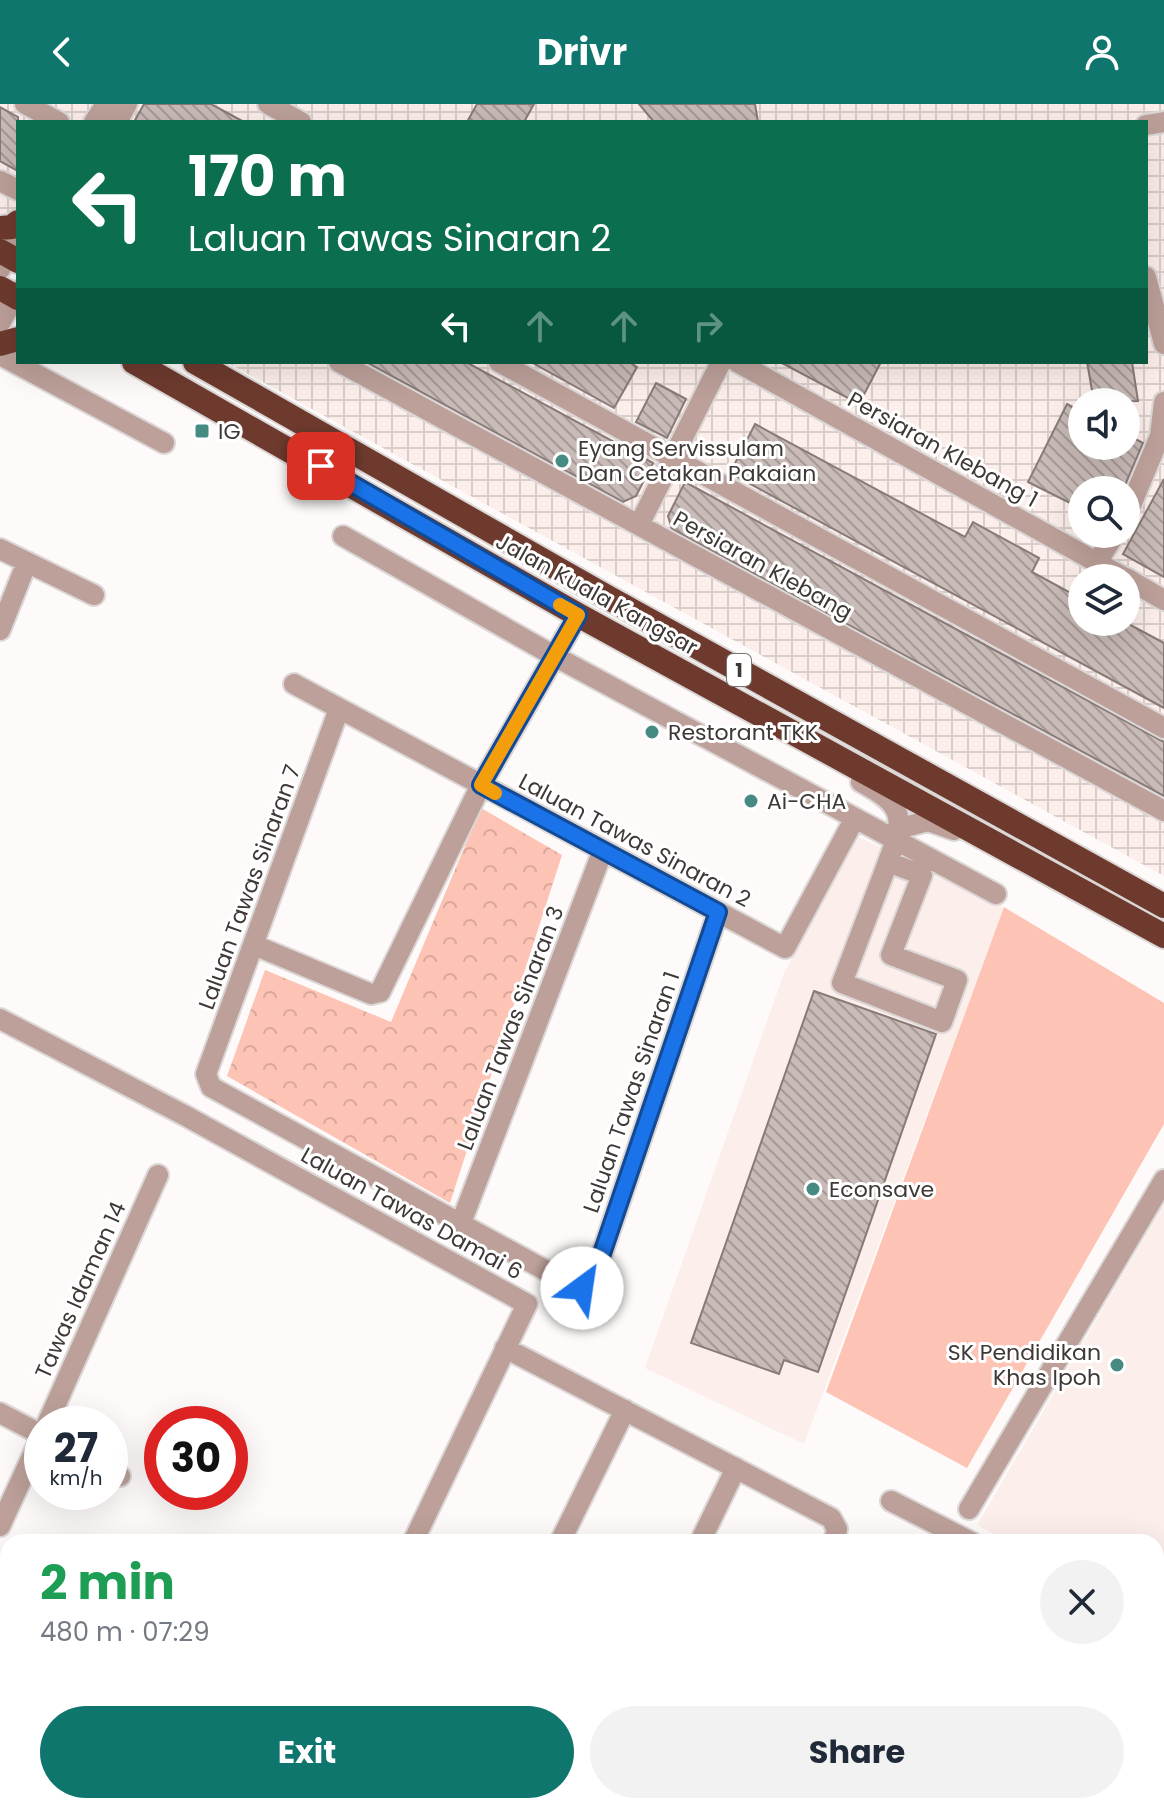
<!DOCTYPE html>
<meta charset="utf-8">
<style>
body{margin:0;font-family:Poppins,sans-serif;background:#f2f2f3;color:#1f2937;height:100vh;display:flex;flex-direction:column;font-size:30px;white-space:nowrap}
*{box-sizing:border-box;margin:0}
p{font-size:26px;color:#747a83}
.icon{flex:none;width:44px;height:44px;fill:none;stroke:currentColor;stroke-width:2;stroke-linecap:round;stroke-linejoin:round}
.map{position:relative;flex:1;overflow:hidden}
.side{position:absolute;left:0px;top:1430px;width:1164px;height:280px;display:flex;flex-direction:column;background:#fff;border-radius:24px 24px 0 0;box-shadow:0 8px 32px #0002}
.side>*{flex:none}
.guide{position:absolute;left:16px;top:16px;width:1132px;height:244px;border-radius:0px;box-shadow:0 8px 32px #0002;background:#0b6e4f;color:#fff;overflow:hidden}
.buttons{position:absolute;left:1068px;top:284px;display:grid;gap:16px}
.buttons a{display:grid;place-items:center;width:72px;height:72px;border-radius:50%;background:#fff;box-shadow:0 8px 32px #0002;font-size:40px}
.speed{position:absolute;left:24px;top:1302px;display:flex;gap:16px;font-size:40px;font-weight:700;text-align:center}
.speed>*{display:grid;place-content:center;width:104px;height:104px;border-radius:50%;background:#fff;box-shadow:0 8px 32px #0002;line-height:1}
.speed small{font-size:20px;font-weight:400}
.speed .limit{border:12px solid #d22;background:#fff;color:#111}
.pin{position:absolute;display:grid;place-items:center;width:68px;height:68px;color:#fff;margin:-34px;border-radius:16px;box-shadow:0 4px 12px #0006}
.me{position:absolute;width:88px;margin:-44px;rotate:31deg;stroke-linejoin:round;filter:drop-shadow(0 0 6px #0008)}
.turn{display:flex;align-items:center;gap:28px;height:168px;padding:0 40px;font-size:36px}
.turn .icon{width:104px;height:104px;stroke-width:2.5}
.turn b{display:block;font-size:56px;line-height:68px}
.lanes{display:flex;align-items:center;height:76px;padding:0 40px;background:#0003;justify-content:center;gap:40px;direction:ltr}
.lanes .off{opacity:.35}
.round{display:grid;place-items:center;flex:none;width:84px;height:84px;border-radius:42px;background:#f2f2f3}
.summary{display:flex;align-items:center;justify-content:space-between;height:136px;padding:0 40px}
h1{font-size:48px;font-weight:700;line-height:60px;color:#1e9e55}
.primary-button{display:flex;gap:16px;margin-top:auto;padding:16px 40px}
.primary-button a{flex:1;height:92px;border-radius:48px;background:#0f766e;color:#fff;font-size:32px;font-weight:700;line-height:92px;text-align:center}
.primary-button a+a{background:#f2f2f3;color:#1f2937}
header{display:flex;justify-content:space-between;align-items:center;height:104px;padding:0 40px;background:#0f766e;color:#fff;font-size:36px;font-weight:700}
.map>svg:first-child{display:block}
</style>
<header><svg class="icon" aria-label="back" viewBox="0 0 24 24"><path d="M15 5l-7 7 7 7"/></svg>Drivr<svg class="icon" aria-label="person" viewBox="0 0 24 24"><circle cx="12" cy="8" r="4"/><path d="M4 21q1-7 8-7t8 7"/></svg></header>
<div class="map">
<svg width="1164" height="1710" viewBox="0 0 1164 1710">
<defs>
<pattern id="industrial-grid" width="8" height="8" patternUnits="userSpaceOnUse" patternTransform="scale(2)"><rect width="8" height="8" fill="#fceeea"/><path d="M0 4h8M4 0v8" fill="none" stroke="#d9cdc9"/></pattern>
<pattern id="park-crowns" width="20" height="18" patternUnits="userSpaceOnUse" patternTransform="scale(2)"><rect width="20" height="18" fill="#fdc3b4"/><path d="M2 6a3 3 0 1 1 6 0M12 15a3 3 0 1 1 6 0" fill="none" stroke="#daa89b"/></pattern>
<pattern id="building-back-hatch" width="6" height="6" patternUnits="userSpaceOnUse" patternTransform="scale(2)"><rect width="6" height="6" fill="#c9bbb7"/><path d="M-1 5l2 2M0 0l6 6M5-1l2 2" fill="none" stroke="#a59996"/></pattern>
</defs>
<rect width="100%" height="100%" fill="#fdfaf9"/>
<path fill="#fceeea" d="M859,733L1004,803L804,1340L645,1264L784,869Z
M1164,1100V1515L1156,1511V1438H1010L977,1421Z
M1156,1568L1164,1572V1710H738L742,1702H1156Z"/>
<path fill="url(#industrial-grid)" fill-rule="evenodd" d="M0,0H1164V772L226,258H1146V18H18V144L0,134ZM1082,298H1126V342H1082ZM1082,386H1126V430H1082ZM1082,474H1126V518H1082Z"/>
<path fill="url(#park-crowns)" d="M481,704L562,751L450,1099L227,972L265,866L391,918Z"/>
<path fill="#fdc3b4" d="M1004,803L1164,899V1020L967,1364L826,1288Z"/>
<path fill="url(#building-back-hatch)" stroke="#887b77" stroke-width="2" d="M144,0H211L244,18H134Z
M477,0H534L524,18H467Z
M639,0H755L758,18H654Z
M0,3L18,13V67L0,57Z
M366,258H466L653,359L636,392L623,398Z
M531,258H629L637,263L614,304Z
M780,258H881L859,300Z
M1087,258H1132L1138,297L1094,298Z
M656,279L686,295L667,334L636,318Z
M1067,300L1082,308V342H1126V330L1143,339L1123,386H1082V405L1028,378Z
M755,320L965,433L973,418L1039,454L1032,468L1082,495V518H1125L1164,539V604L730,369Z
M1164,375V473L1123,450Z
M685,378L1164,638V692L672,425L668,412Z
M814,887L936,930L818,1268L784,1256L779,1270L691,1239Z"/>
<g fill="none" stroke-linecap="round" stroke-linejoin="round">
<g stroke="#dbd7d6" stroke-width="24">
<path id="minor" d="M25,0L59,18
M268,0L301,18
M94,18L106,0
M117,18L127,0
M1146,21L1164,18
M0,77L18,86
M0,165L18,135
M1146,173L1164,240
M0,219L18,187
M0,251L164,339
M339,258L1164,707
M499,258L1164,624
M737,258L1125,474
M1126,413L1160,332L1164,298
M639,421L721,258
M343,432L556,553L996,790
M0,445L94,491
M1097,458L1115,430
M1126,474L1164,496
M0,526L27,458
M294,580L785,844L855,714
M339,605L206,970L211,983L576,1183L588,1182L594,1173L718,808
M861,678C905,702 905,713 888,758L922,771L891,851L957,876L942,918L842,879L888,758
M901,724L928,717L954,726
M254,841L371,890L380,888L481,681L578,511
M0,915L184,1011L527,1200L413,1438
M461,1119L603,746
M505,1244L831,1414L837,1425L834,1438
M0,1309L42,1331
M47,1320L158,1071
M110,1366L120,1372
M891,1397L971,1438
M969,1405L1164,1076
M0,1422L42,1331
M560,1438L625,1306
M700,1438L736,1364
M1156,1540L1164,1545
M284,1710L288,1702
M427,1710L430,1702
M565,1710L569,1702
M704,1710L708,1702"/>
</g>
<g stroke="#dbd7d6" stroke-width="28">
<path id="highway" d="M0,124L12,123L18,118
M0,147L18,157
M0,184L18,194
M0,240L18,235
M134,258L578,511L1164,832
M195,258L607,493L1164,802"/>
</g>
<use href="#minor" stroke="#bca099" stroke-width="20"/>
<use href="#highway" stroke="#6e3a2e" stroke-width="24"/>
</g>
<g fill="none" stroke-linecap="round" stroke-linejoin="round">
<g stroke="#114b97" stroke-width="20">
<path id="route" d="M321,362L578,511L481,681L718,808L594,1173L588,1182L582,1184"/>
</g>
<use href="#route" stroke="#1a73e8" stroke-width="14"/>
<path stroke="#f59e0b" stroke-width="14" d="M495,689L481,681L578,511L560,501"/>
</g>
<g fill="#458b82" stroke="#fff" stroke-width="3">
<rect x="194" y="319" width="16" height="16" rx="4"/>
<circle cx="562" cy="357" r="8"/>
<circle cx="652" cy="628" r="8"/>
<circle cx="751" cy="697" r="8"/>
<circle cx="813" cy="1085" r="8"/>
<circle cx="1117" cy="1261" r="8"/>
</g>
<g text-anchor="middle" stroke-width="6" stroke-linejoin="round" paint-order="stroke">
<rect fill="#fff" stroke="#787472" stroke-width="2" x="727" y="550" width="24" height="32" rx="6"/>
<g font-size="20" font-weight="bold" fill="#3e3836">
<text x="739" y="573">1</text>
</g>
<g font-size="22" fill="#3e3836" stroke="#fff" text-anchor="start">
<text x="218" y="335">IG</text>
<text x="578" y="352">Eyang Servissulam<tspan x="578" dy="25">Dan Cetakan Pakaian</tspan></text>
<text x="668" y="636">Restorant TKK</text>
<text x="767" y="705">Ai-CHA</text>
<text x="829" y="1093">Econsave</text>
<text x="1101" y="1256" text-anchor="end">SK Pendidikan<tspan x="1101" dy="25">Khas Ipoh</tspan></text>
</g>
<g font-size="22" fill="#3e3836" stroke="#fff">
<text transform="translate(943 345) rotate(29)" y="8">Persiaran Klebang 1</text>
<text transform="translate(763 461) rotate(29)" y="8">Persiaran Klebang</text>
<text transform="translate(597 490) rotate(29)" y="8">Jalan Kuala Kangsar</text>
<text transform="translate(635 736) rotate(28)" y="8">Laluan Tawas Sinaran 2</text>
<text transform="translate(249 783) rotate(-70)" y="8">Laluan Tawas Sinaran 7</text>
<text transform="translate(510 924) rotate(-69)" y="8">Laluan Tawas Sinaran 3</text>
<text transform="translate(631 988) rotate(-71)" y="8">Laluan Tawas Sinaran 1</text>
<text transform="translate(412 1109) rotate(29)" y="8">Laluan Tawas Damai 6</text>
<text transform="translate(80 1186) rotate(-66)" y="8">Tawas Idaman 14</text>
</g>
</g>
</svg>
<div class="buttons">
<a><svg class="icon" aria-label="sound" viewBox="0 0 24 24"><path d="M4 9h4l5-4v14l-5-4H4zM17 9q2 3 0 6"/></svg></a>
<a><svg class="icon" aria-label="search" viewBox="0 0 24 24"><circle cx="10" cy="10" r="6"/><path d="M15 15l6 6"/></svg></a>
<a><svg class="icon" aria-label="layers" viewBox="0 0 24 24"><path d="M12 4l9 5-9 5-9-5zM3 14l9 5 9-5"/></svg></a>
</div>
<div class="speed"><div>27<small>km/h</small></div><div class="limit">30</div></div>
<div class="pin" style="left:321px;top:362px;background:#d93025"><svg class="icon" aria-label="arrive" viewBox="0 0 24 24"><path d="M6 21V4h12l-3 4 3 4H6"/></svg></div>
<svg class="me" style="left:582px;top:1184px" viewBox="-20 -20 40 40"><circle r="19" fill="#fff"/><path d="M0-13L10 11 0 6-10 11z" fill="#1a73e8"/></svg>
<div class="guide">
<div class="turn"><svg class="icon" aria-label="left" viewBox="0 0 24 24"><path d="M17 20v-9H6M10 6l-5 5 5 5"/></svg><div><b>170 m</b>Laluan Tawas Sinaran 2</div></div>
<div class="lanes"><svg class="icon" aria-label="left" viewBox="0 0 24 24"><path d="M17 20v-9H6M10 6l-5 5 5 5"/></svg><svg class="icon off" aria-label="ahead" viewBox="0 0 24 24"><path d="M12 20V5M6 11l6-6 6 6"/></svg><svg class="icon off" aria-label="ahead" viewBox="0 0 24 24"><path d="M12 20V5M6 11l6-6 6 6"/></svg><svg class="icon off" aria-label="right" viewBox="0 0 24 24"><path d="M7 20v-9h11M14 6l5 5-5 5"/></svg></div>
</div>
<section class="side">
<div class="summary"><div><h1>2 min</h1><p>480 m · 07:29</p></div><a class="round"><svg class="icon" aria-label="close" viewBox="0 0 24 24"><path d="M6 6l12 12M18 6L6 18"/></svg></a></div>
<div class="primary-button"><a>Exit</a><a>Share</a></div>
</section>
</div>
